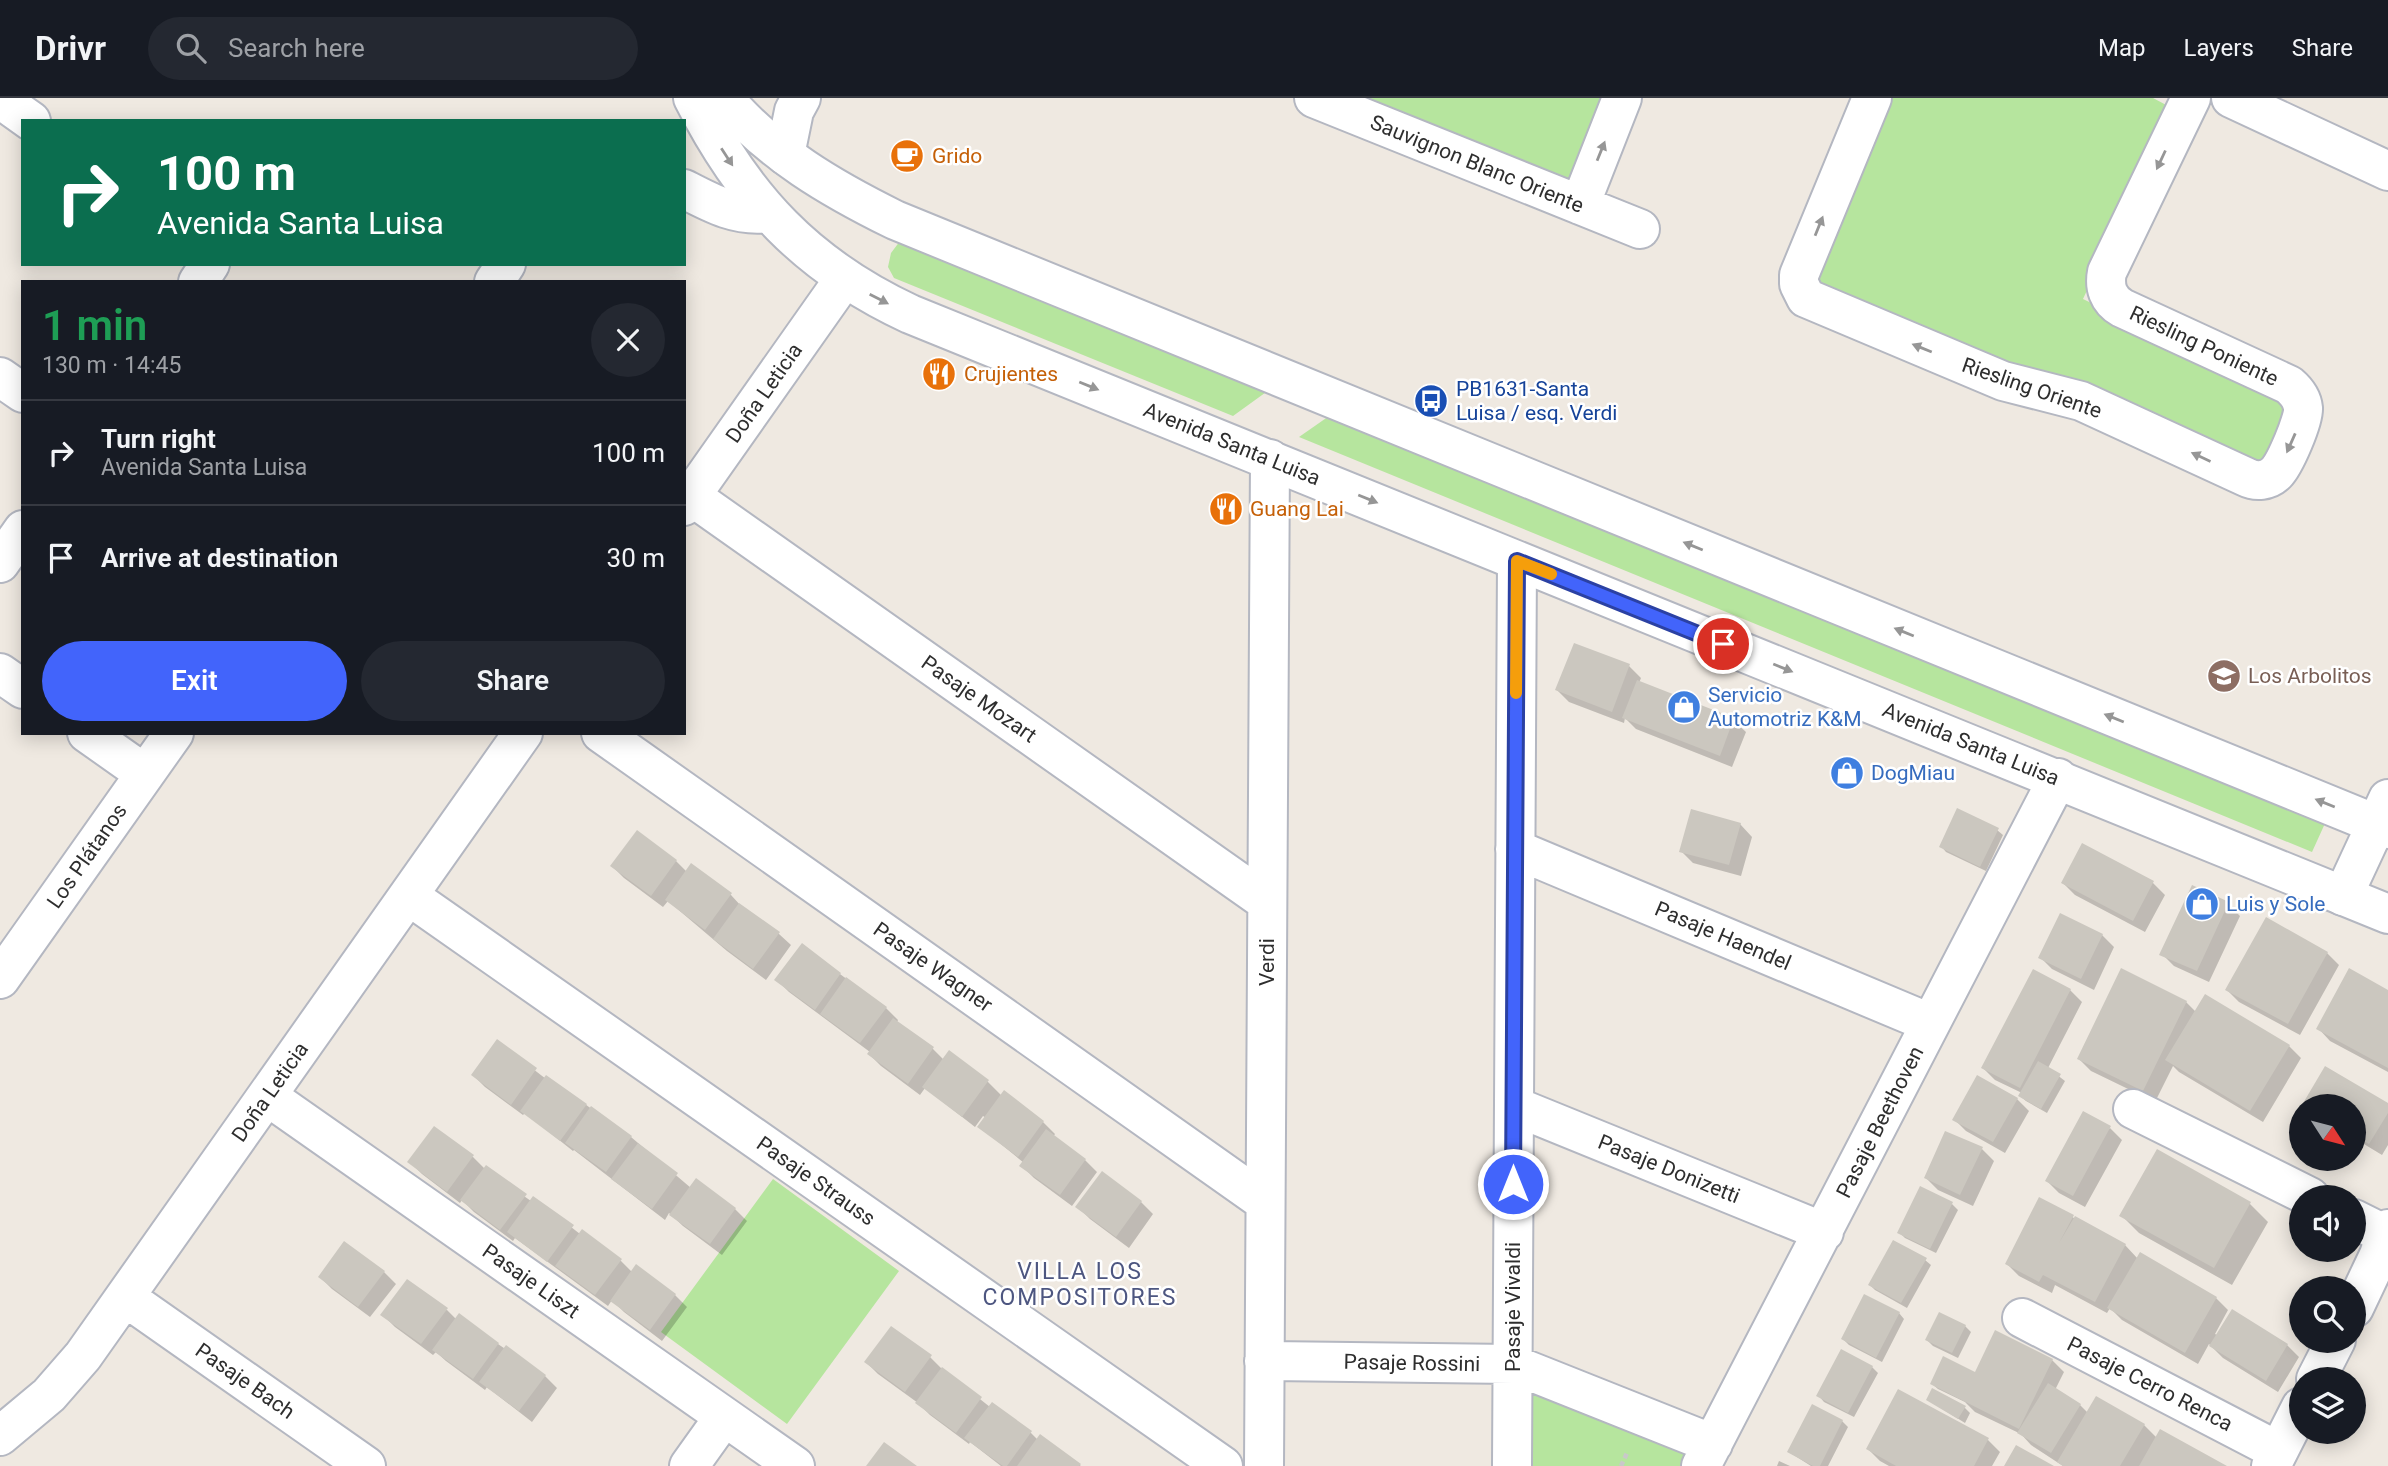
<!DOCTYPE html>
<meta charset="utf-8">
<style>
body{margin:0;font-family:Roboto,sans-serif;background:#242831;color:#f1f3f6;height:100vh;display:flex;flex-direction:column;font-size:26px;white-space:nowrap}
*{box-sizing:border-box;margin:0}
p{font-size:23px;color:#9ea1a6}
.icon{flex:none;width:38px;height:38px;fill:none;stroke:currentColor;stroke-width:2;stroke-linecap:round;stroke-linejoin:round}
.map{position:relative;flex:1;overflow:hidden}
.panel{position:absolute;left:21px;top:182px;width:665px;height:455px;display:flex;flex-direction:column;background:#171b24;border-radius:0px;box-shadow:0 4px 18px #0003}
.panel>*{flex:none}
.top-card{position:absolute;left:21px;top:21px;width:665px;height:147px;border-radius:0px;box-shadow:0 4px 18px #0003;background:#0b6e4f;color:#fff;overflow:hidden}
.needle{width:46px;rotate:126deg}
.tools{position:absolute;left:2289px;top:996px;display:grid;gap:14px}
.tools a{display:grid;place-items:center;width:77px;height:77px;border-radius:50%;background:#171b24;box-shadow:0 4px 18px #0003;font-size:35px}
.pin{position:absolute;display:grid;place-items:center;width:60px;height:60px;color:#fff;margin:-30px;border:4px solid #fff;border-radius:50%;box-shadow:0 2px 7px #0007}
.me{position:absolute;width:77px;margin:-38px;rotate:0deg;stroke-linejoin:round;filter:drop-shadow(0 0 5px #0008)}
.turn{display:flex;align-items:center;gap:24px;height:147px;padding:0 21px;font-size:32px}
.turn .icon{width:91px;height:91px;stroke-width:2.5}
.turn b{display:block;font-size:49px;line-height:60px}
.round{display:grid;place-items:center;flex:none;width:74px;height:74px;border-radius:37px;background:#242831}
.headline{display:flex;align-items:center;justify-content:space-between;height:119px;padding:0 21px}
h1{font-size:42px;font-weight:600;line-height:52px;color:#1e9e55}
.button{display:flex;gap:14px;margin-top:auto;padding:14px 21px}
.button a{flex:1;height:80px;border-radius:42px;background:#4264fb;color:#fff;font-size:28px;font-weight:600;line-height:80px;text-align:center}
.button a+a{background:#242831;color:#f1f3f6}
ul{padding:0;list-style:none}
li{display:flex;align-items:center;gap:21px;height:105px;padding:0 21px;border-top:2px solid #363941}
li div{flex:1}
li b{display:block;font-size:26px}
li em{font-style:normal}
header{display:flex;align-items:center;gap:42px;box-sizing:border-box;height:98px;padding:0 35px;background:#171b24;border-bottom:2px solid #363941}
header strong{font-size:33px}
nav{display:flex;gap:38px;margin-inline-start:auto;font-size:24px}
.search{width:490px;height:63px;background:#242831;display:flex;align-items:center;gap:18px;box-sizing:border-box;padding:0 24px;border-radius:38px;color:#9ea1a6;font-size:26px}
.map>svg:first-child{display:block}
</style>
<header>
<strong>Drivr</strong>
<div class="search"><svg class="icon" aria-label="search" viewBox="0 0 24 24"><circle cx="10" cy="10" r="6"/><path d="M15 15l6 6"/></svg>Search here</div>
<nav><a>Map</a><a>Layers</a><a>Share</a></nav>
</header>
<div class="map">
<svg width="2388" height="1368" viewBox="0 0 2388 1368">
<rect width="100%" height="100%" fill="#efe9e1"/>
<path fill="#b6e59e" d="M1341,0H1610L1575,84Z
M1888,0H2153L2170,9V13L2083,201L2290,301L2265,370L1819,196L1813,179Z
M900,143L1269,292L1233,318L894,180L888,169L891,155Z
M1332,316L2327,721L2312,754L1299,339Z
M773,1081L899,1173L787,1326L661,1234Z
M1532,1294L1699,1354L1691,1368H1531Z"/>
<path fill="#0003" d="M1575,547L1629,568L1641,580L1639,585L1733,622L1746,634L1732,669L1636,631L1625,620L1624,625L1569,604L1557,592Z
M1740,726L1752,739L1741,778L1693,765L1681,753Z
M1997,732L2003,737L1986,773L1946,754L1941,748Z
M676,763L687,774L731,797L742,809L779,836L791,847L766,882L727,853L668,803L663,809L624,780L612,768Z
M2063,785H2153L2165,797L2145,834L2075,797Z
M2228,806L2240,818L2209,884L2174,868L2162,856Z
M2061,817L2102,837L2114,849L2094,892L2052,871L2040,859Z
M802,848L886,910L898,922L897,924L933,951L944,962L949,955L988,984L1002,998L1043,1024L1055,1036L1053,1039L1085,1062L1097,1074L1072,1108L1034,1080L1022,1068L1024,1065L980,1029L986,1020L983,1018L975,1029L925,990L920,997L881,968L869,956L870,954L789,894L777,882Z
M2327,855L2339,867L2300,937L2239,904L2227,892Z
M2033,873L2070,892L2082,904L2048,970L2065,983L2047,1015L2026,1003L2020,998L2022,995L1995,982L1983,970Z
M2388,894V974L2330,943L2318,930Z
M2186,904L2196,914L2289,948L2301,960L2263,1024L2179,974L2173,968L2155,1004L2091,973L2079,961Z
M497,943L546,981L547,979L631,1039L691,1090L735,1111L747,1123L722,1157L683,1128L669,1115L665,1122L574,1052L573,1053L525,1015L523,1017L485,989L473,977Z
M2017,1001L2029,1013L2005,1055L1966,1033L1954,1021Z
M2304,1007H2388V1047L2382,1057L2354,1040V1008Z
M2110,1030L2122,1042L2085,1109L2059,1095L2047,1083Z
M1982,1051L1994,1063L1973,1108L1938,1092L1926,1080Z
M473,1059L485,1071L531,1103L534,1100L580,1136L582,1134L621,1163L632,1174L675,1197L687,1209L662,1243L624,1214L612,1202L608,1208L515,1140L513,1143L474,1114L462,1102L460,1105L422,1076L410,1064Z
M2040,1102L2125,1147L2138,1161L2216,1200L2228,1212L2215,1236L2217,1237L2232,1214L2287,1247L2299,1259L2278,1294L2223,1260L2209,1246L2198,1266L2122,1222L2110,1210L2107,1215L2055,1187L2052,1195L2019,1178L2007,1166Z
M1141,1104L1153,1116L1129,1150L1090,1121L1078,1109Z
M1952,1106L1958,1112L1936,1155L1905,1140L1899,1134Z
M2250,1106L2268,1124L2232,1187L2139,1135L2121,1117Z
M1925,1162L1931,1167L1907,1210L1875,1192L1870,1187Z
M384,1174L396,1186L370,1219L332,1191L320,1179Z
M447,1212L457,1222L498,1246L545,1278L557,1290L532,1324L487,1289L485,1292L446,1263L436,1254L433,1257L395,1229L383,1217Z
M1899,1215L1904,1221L1882,1264L1849,1247L1843,1241Z
M1965,1228L1971,1234L1958,1260L1933,1248L1927,1242Z
M930,1259L942,1271L990,1309L1031,1335L1038,1342L1041,1339L1081,1368H1001L970,1344L969,1346L930,1317L918,1305L878,1276L866,1264Z
M2052,1262L2064,1274L2055,1292L2080,1307L2088,1315L2144,1327L2157,1340L2223,1368H2063L2031,1347L2021,1336L1975,1314L1965,1304L1938,1291L1932,1286L1973,1275Z
M1872,1269L1878,1275L1854,1319L1824,1304L1819,1298Z
M1928,1302L1965,1310L1970,1315L1965,1325Z
M1813,1308L1842,1323L1848,1329L1828,1368H1811L1789,1354Z
M1988,1342L2000,1354L1992,1368H1889L1880,1363L1868,1351Z
M1779,1363L1790,1368H1777Z"/>
<path fill="#cbc7bf" d="M1574,545L1630,566L1612,614L1555,592Z
M1637,582L1734,620L1720,658L1622,620Z
M1957,710L1999,730L1980,769L1939,749Z
M1691,711L1741,725L1729,767L1679,754Z
M637,732L677,762L651,798L610,768Z
M2082,745L2154,783L2133,823L2061,785Z
M691,765L732,795L705,832L665,802Z
M2192,787L2229,804L2197,873L2159,857Z
M739,805L780,834L753,871L713,841Z
M2060,815L2103,836L2081,881L2038,860Z
M2266,819L2328,854L2288,926L2225,892Z
M802,845L841,875L815,912L774,882Z
M2121,870L2187,903L2143,993L2077,961Z
M2349,870L2388,892V970L2316,931Z
M2033,871L2071,891L2020,990L1981,970Z
M846,879L887,909L860,945L820,916Z
M2205,896L2290,947L2250,1013L2165,962Z
M893,920L934,949L908,986L867,956Z
M497,941L537,970L511,1007L471,977Z
M949,952L989,982L962,1019L922,989Z
M2038,963L2061,976L2041,1011L2018,998Z
M2325,968L2388,1005V1015L2369,1046L2354,1037V1008L2302,1007Z
M546,977L587,1006L560,1043L520,1013Z
M1977,977L2018,1000L1993,1044L1952,1022Z
M1004,992L1044,1023L1018,1059L977,1029Z
M591,1008L632,1038L606,1074L565,1045Z
M2083,1013L2111,1028L2073,1098L2045,1083Z
M434,1028L474,1057L447,1094L407,1064Z
M1046,1031L1086,1061L1060,1097L1019,1068Z
M1945,1033L1983,1049L1960,1097L1924,1080Z
M638,1045L678,1075L652,1111L611,1081Z
M2157,1051L2251,1104L2214,1170L2119,1118Z
M486,1067L527,1096L500,1132L460,1102Z
M1102,1073L1142,1103L1116,1139L1075,1109Z
M696,1080L736,1110L710,1146L669,1117Z
M1920,1088L1953,1104L1930,1151L1897,1135Z
M533,1098L574,1127L547,1164L507,1134Z
M2039,1099L2074,1117L2059,1145L2075,1118L2126,1146L2095,1204L2043,1177L2039,1184L2005,1166Z
M582,1131L622,1161L595,1197L555,1168Z
M1893,1142L1927,1160L1901,1205L1868,1187Z
M344,1143L385,1173L358,1209L318,1179Z
M2140,1154L2217,1199L2185,1255L2107,1210Z
M636,1166L676,1196L650,1232L610,1203Z
M407,1181L448,1210L421,1246L380,1217Z
M1864,1196L1900,1214L1876,1260L1841,1241Z
M2232,1211L2288,1246L2266,1283L2209,1248Z
M1939,1214L1966,1227L1952,1255L1925,1242Z
M459,1215L499,1245L473,1281L432,1252Z
M891,1228L932,1257L905,1294L864,1264Z
M1995,1232L2053,1261L2019,1331L1930,1286L1943,1258L1975,1274Z
M506,1247L546,1277L519,1313L479,1284Z
M1841,1251L1873,1268L1848,1315L1816,1298Z
M942,1269L982,1299L956,1335L915,1305Z
M2048,1285L2081,1306L2051,1355L2017,1335Z
M1932,1290L1966,1308L1958,1321L1926,1302Z
M1898,1291L1989,1340L1974,1368H1896L1866,1351Z
M2096,1298L2145,1326L2120,1368H2063L2057,1364Z
M992,1304L1032,1333L1007,1368H1003L964,1340Z
M1812,1306L1843,1322L1820,1368H1813L1787,1354Z
M2160,1331L2227,1368H2139Z
M1040,1336L1081,1366L1079,1368H1017Z
M884,1344L917,1368H866Z
M2016,1347L2054,1368H2004Z"/>
<g fill="none" stroke-linecap="round" stroke-linejoin="round">
<g stroke="#b4b7c1" stroke-width="42">
<path id="street" d="M1314,0L1640,131
M1872,0L1799,177V186L1806,200L2003,283L2081,303L2246,379C2256,384 2268,383 2276,375C2285,366 2304,322 2303,310C2302,300 2296,293 2289,287L2122,210C2108,202 2104,189 2107,174L2191,0
M2231,0L2388,73
M0,1L31,23
M785,57L794,13L801,0
M684,91C711,105 736,119 768,115
M1580,107L1622,0
M198,184L210,166
M494,184L506,166
M0,279L23,295
M691,398L1267,804
M684,408L844,181
M0,465L23,432
M0,575L23,591
M87,635L145,676
M601,635L1265,1104
M1515,751L1930,925
M409,798L1223,1368
M2343,798L2388,701
M0,881L174,635
M267,998L795,1368
M1514,1008L1824,1134
M2133,1011L2310,1099
M2354,1121L2386,1137
M125,1199L366,1368
M2022,1220L2278,1353
M1264,1263L1512,1266L1713,1346
M0,1338L49,1297L83,1258L523,635
M689,1368L724,1319
M1264,1368L1270,361
M1512,1368L1517,463
M1701,1368L2058,680"/>
</g>
<g stroke="#b4b7c1" stroke-width="42">
<path id="secondary" d="M693,0C744,101 807,168 910,216L2388,816
M724,0C770,55 832,91 895,122L2388,731
M2354,1210L2379,1157L2388,1131
M2316,1281L2336,1242
M2271,1368L2301,1309"/>
</g>
<path stroke="#c9c9c9" stroke-width="4.5" stroke-dasharray="5 3.5" stroke-linecap="butt" d="M1621,1368L1627,1355"/>
<use href="#street" stroke="#fff" stroke-width="38"/>
<use href="#secondary" stroke="#fff" stroke-width="38"/>
</g>
<defs><path id="oneway-solid" d="M-6-.8H1V-3.2L6.5 0L1 3.2V.8H-6Z" transform="scale(1.75)"/></defs>
<g fill="#969696">
<use href="#oneway-solid" transform="translate(1601 53) rotate(-68)"/>
<use href="#oneway-solid" transform="translate(727 59) rotate(57)"/>
<use href="#oneway-solid" transform="translate(2161 62) rotate(115)"/>
<use href="#oneway-solid" transform="translate(1819 128) rotate(-68)"/>
<use href="#oneway-solid" transform="translate(879 201) rotate(27)"/>
<use href="#oneway-solid" transform="translate(1922 250) rotate(-158)"/>
<use href="#oneway-solid" transform="translate(1089 288) rotate(22)"/>
<use href="#oneway-solid" transform="translate(2291 345) rotate(114)"/>
<use href="#oneway-solid" transform="translate(2201 359) rotate(-155)"/>
<use href="#oneway-solid" transform="translate(1368 401) rotate(22)"/>
<use href="#oneway-solid" transform="translate(1693 448) rotate(-158)"/>
<use href="#oneway-solid" transform="translate(1904 534) rotate(-158)"/>
<use href="#oneway-solid" transform="translate(1783 570) rotate(22)"/>
<use href="#oneway-solid" transform="translate(2114 620) rotate(-158)"/>
<use href="#oneway-solid" transform="translate(2325 705) rotate(-158)"/>
</g>
<g fill="none" stroke-linecap="round" stroke-linejoin="round">
<g stroke="#2b41a3" stroke-width="18">
<path id="route" d="M1513,1086L1517,463L1723,546"/>
</g>
<use href="#route" stroke="#4264fb" stroke-width="12"/>
<path stroke="#f59e0b" stroke-width="12" d="M1516,595L1517,463L1551,476"/>
</g>
<defs>
<g id="cafe-disc" transform="scale(1.75)"><circle r="9.5" fill="#e8710a" stroke="#fff"/><path d="M-5.5-4.5H6V0H3Q3 3.5 0 3.5H-2.5Q-5.5 3.5-5.5 0ZM3-3.2v2h1.7v-2ZM-6 4.5H4V6H-6Z" fill="#fff"/></g>
<g id="restaurant-disc" transform="scale(1.75)"><circle r="9.5" fill="#e8710a" stroke="#fff"/><path d="M-5-6h1v4h1v-4h1v4h1v-4h1v5L-1.5 .5V6h-2V.5L-5-1ZM5-6V6H3V1.5H1.5Q1.5-4 5-6Z" fill="#fff"/></g>
<g id="bus-disc" transform="scale(1.75)"><circle r="9.5" fill="#1a4fb4" stroke="#fff"/><path d="M-5-6H5V4H4V6H2V4H-2V6H-4V4H-5ZM-3.5-4V0h7V-4ZM-3.5 1.2v1.5H-2V1.2ZM2 1.2v1.5H3.5V1.2Z" fill="#fff"/></g>
<g id="school-disc" transform="scale(1.75)"><circle r="9.5" fill="#8d6e63" stroke="#fff"/><path d="M0-5L7-2L0 1L-7-2ZM-4 1L0 2.5L4 1V4Q0 6-4 4Z" fill="#fff"/></g>
<g id="shop-disc" transform="scale(1.75)"><circle r="9.5" fill="#3f7fe0" stroke="#fff"/><path d="M-5-2.5h2.3a2.7 3.5 0 0 1 5.4 0H5L5.5 6h-11ZM-1.5-2.5h3a1.5 2.3 0 0 0-3 0Z" fill="#fff"/></g>
</defs>
<g fill-rule="evenodd">
<use href="#cafe-disc" x="907" y="58"/>
<use href="#restaurant-disc" x="939" y="276"/>
<use href="#bus-disc" x="1431" y="303"/>
<use href="#restaurant-disc" x="1226" y="411"/>
<use href="#school-disc" x="2224" y="578"/>
<use href="#shop-disc" x="1684" y="609"/>
<use href="#shop-disc" x="1847" y="675"/>
<use href="#shop-disc" x="2202" y="806"/>
</g>
<g text-anchor="middle" stroke-width="5" stroke-linejoin="round" paint-order="stroke">
<g font-size="21" fill="#c56008" stroke="#fff" text-anchor="start">
<text x="932" y="65">Grido</text>
<text x="964" y="283">Crujientes</text>
<text x="1250" y="418">Guang Lai</text>
</g>
<g font-size="21" fill="#2e2e2e" stroke="#fff">
<text transform="translate(1477 66) rotate(22)" y="7">Sauvignon Blanc Oriente</text>
<text transform="translate(2204 248) rotate(25)" y="7">Riesling Poniente</text>
<text transform="translate(2032 290) rotate(19)" y="7">Riesling Oriente</text>
<text transform="translate(764 295) rotate(-55)" y="7">Doña Leticia</text>
<text transform="translate(1232 346) rotate(22)" y="7">Avenida Santa Luisa</text>
<text transform="translate(979 601) rotate(35)" y="7">Pasaje Mozart</text>
<text transform="translate(1971 646) rotate(22)" y="7">Avenida Santa Luisa</text>
<text transform="translate(87 758) rotate(-55)" y="7">Los Plátanos</text>
<text transform="translate(1723 838) rotate(23)" y="7">Pasaje Haendel</text>
<text transform="translate(1267 864) rotate(-90)" y="7">Verdi</text>
<text transform="translate(933 869) rotate(35)" y="7">Pasaje Wagner</text>
<text transform="translate(270 994) rotate(-55)" y="7">Doña Leticia</text>
<text transform="translate(1880 1024) rotate(-63)" y="7">Pasaje Beethoven</text>
<text transform="translate(1669 1071) rotate(22)" y="7">Pasaje Donizetti</text>
<text transform="translate(816 1083) rotate(35)" y="7">Pasaje Strauss</text>
<text transform="translate(531 1183) rotate(35)" y="7">Pasaje Liszt</text>
<text transform="translate(1513 1209) rotate(-90)" y="7">Pasaje Vivaldi</text>
<text transform="translate(1412 1265) rotate(1)" y="7">Pasaje Rossini</text>
<text transform="translate(245 1283) rotate(35)" y="7">Pasaje Bach</text>
<text transform="translate(2150 1286) rotate(27)" y="7">Pasaje Cerro Renca</text>
</g>
<g font-size="21" fill="#164399" stroke="#fff" text-anchor="start">
<text x="1456" y="298">PB1631-Santa<tspan x="1456" dy="24">Luisa / esq. Verdi</tspan></text>
</g>
<g font-size="21" fill="#785e54" stroke="#fff" text-anchor="start">
<text x="2248" y="585">Los Arbolitos</text>
</g>
<g font-size="21" fill="#366cbe" stroke="#fff" text-anchor="start">
<text x="1708" y="604">Servicio<tspan x="1708" dy="24">Automotriz K&amp;M</tspan></text>
<text x="1871" y="682">DogMiau</text>
<text x="2226" y="813">Luis y Sole</text>
</g>
<g font-size="23" letter-spacing="2" fill="#4d5680" stroke="#fff">
<text x="1080" y="1181">VILLA LOS<tspan x="1080" dy="26">COMPOSITORES</tspan></text>
</g>
</g>
</svg>
<div class="tools">
<a><svg class="needle" viewBox="-14 -14 28 28"><path d="M0-13l5 13h-10z" fill="#e53935"/><path d="M0 13l5-13h-10z" fill="#9ea1a6"/></svg></a>
<a><svg class="icon" aria-label="sound" viewBox="0 0 24 24"><path d="M4 9h4l5-4v14l-5-4H4zM17 9q2 3 0 6"/></svg></a>
<a><svg class="icon" aria-label="search" viewBox="0 0 24 24"><circle cx="10" cy="10" r="6"/><path d="M15 15l6 6"/></svg></a>
<a><svg class="icon" aria-label="layers" viewBox="0 0 24 24"><path d="M12 4l9 5-9 5-9-5zM3 14l9 5 9-5"/></svg></a>
</div>
<div class="pin" style="left:1723px;top:546px;background:#d93025"><svg class="icon" aria-label="arrive" viewBox="0 0 24 24"><path d="M6 21V4h12l-3 4 3 4H6"/></svg></div>
<svg class="me" style="left:1513px;top:1086px" viewBox="-20 -20 40 40"><circle r="17" fill="#4264fb" stroke="#fff" stroke-width="3"/><path d="M0-11L8 9 0 5-8 9z" fill="#fff"/></svg>
<div class="top-card">
<div class="turn"><svg class="icon" aria-label="right" viewBox="0 0 24 24"><path d="M7 20v-9h11M14 6l5 5-5 5"/></svg><div><b>100 m</b>Avenida Santa Luisa</div></div>
</div>
<section class="panel">
<div class="headline"><div><h1>1 min</h1><p>130 m · 14:45</p></div><a class="round"><svg class="icon" aria-label="close" viewBox="0 0 24 24"><path d="M6 6l12 12M18 6L6 18"/></svg></a></div>
<ul>
<li><svg class="icon" aria-label="right" viewBox="0 0 24 24"><path d="M7 20v-9h11M14 6l5 5-5 5"/></svg><div><b>Turn right</b><p>Avenida Santa Luisa</p></div><em>100 m</em></li>
<li><svg class="icon" aria-label="arrive" viewBox="0 0 24 24"><path d="M6 21V4h12l-3 4 3 4H6"/></svg><div><b>Arrive at destination</b></div><em>30 m</em></li>
</ul>
<div class="button"><a>Exit</a><a>Share</a></div>
</section>
</div>
